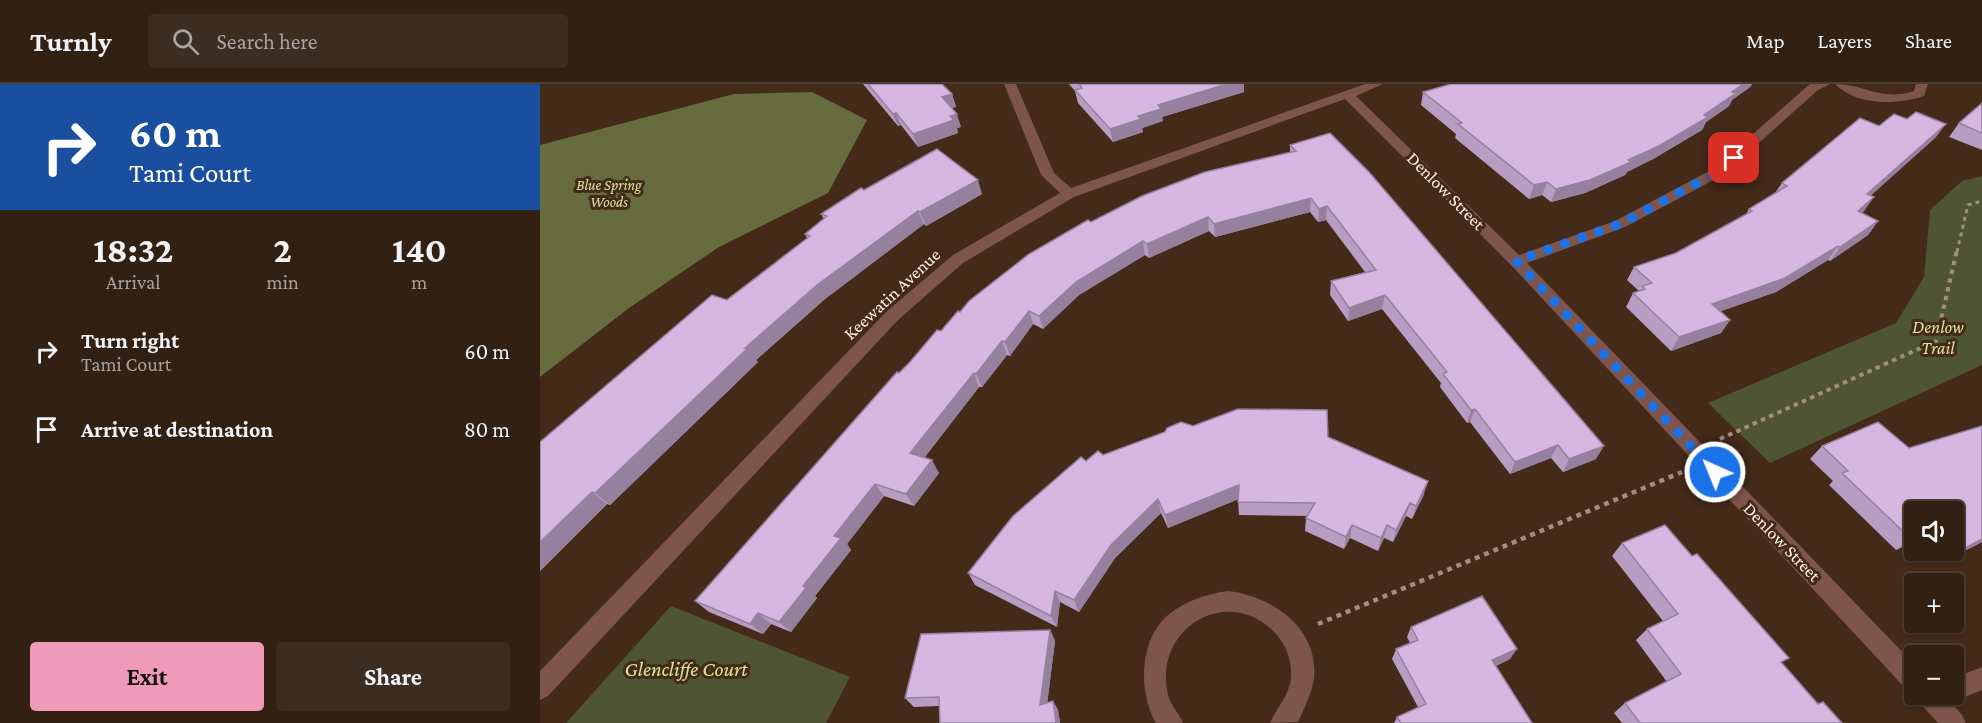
<!DOCTYPE html>
<meta charset="utf-8">
<style>
body{margin:0;font-family:"Crimson Pro",serif;background:#3d2d21;color:#f1f3f6;height:100vh;display:flex;flex-direction:column;font-size:22px;white-space:nowrap}
*{box-sizing:border-box;margin:0}
p{font-size:20px;color:#a8a3a0}
.icon{flex:none;width:33px;height:33px;fill:none;stroke:currentColor;stroke-width:2;stroke-linecap:round;stroke-linejoin:round}
.map{position:relative;flex:1;overflow:hidden}
.sheet{display:flex;flex-direction:column;background:#322013;width:540px}
.sheet>*{flex:none}
.top-card{background:#1a4fa0;color:#fff;overflow:hidden}
.controls{position:absolute;left:1364px;top:417px;display:grid;gap:12px}
.controls a{display:grid;place-items:center;width:60px;height:60px;border-radius:6px;background:#322013;box-shadow:0 2px 4px #0004,0 0 0 2px #4d3e33;font-size:30px}
.pin{position:absolute;display:grid;place-items:center;width:51px;height:51px;color:#fff;margin:-26px;border-radius:12px;box-shadow:0 3px 9px #0006}
.me{position:absolute;width:66px;margin:-33px;rotate:316deg;stroke-linejoin:round;filter:drop-shadow(0 0 4px #0008)}
.turn{display:flex;align-items:center;gap:21px;height:126px;padding:0 30px;font-size:27px}
.turn .icon{width:78px;height:78px;stroke-width:2.5}
.turn b{display:block;font-size:42px;line-height:51px}
.eta{display:flex;justify-content:space-evenly;align-items:center;height:102px;text-align:center}
.eta b{font-size:36px;font-weight:700;line-height:42px}
.action{display:flex;gap:12px;margin-top:auto;padding:12px 30px}
.action a{flex:1;height:69px;border-radius:6px;background:#ef9ab8;color:#111;font-size:24px;font-weight:700;line-height:69px;text-align:center}
.action a+a{background:#3d2d21;color:#f1f3f6}
ul{padding:0;list-style:none}
li{display:flex;align-items:center;gap:18px;height:78px;padding:0 30px}
li div{flex:1}
li b{display:block;font-size:22px}
li em{font-style:normal}
header{display:flex;align-items:center;gap:36px;box-sizing:border-box;height:84px;padding:0 30px;background:#322013;border-bottom:2px solid #4d3e33}
header strong{font-size:28px}
nav{display:flex;gap:33px;margin-inline-start:auto;font-size:21px}
.search{width:420px;height:54px;background:#3d2d21;display:flex;align-items:center;gap:15px;box-sizing:border-box;padding:0 21px;border-radius:6px;color:#a8a3a0;font-size:22px}
main{display:flex;flex:1;min-height:0}
.map>svg:first-child{display:block}
</style>
<header>
<strong>Turnly</strong>
<div class="search"><svg class="icon" aria-label="search" viewBox="0 0 24 24"><circle cx="10" cy="10" r="6"/><path d="M15 15l6 6"/></svg>Search here</div>
<nav><a>Map</a><a>Layers</a><a>Share</a></nav>
</header>
<main>
<section class="sheet">
<div class="top-card">
<div class="turn"><svg class="icon" aria-label="right" viewBox="0 0 24 24"><path d="M7 20v-9h11M14 6l5 5-5 5"/></svg><div><b>60 m</b>Tami Court</div></div>
</div>
<div class="eta">
<div><b>18:32</b><p>Arrival</p></div>
<div><b>2</b><p>min</p></div>
<div><b>140</b><p>m</p></div>
</div>
<ul>
<li><svg class="icon" aria-label="right" viewBox="0 0 24 24"><path d="M7 20v-9h11M14 6l5 5-5 5"/></svg><div><b>Turn right</b><p>Tami Court</p></div><em>60 m</em></li>
<li><svg class="icon" aria-label="arrive" viewBox="0 0 24 24"><path d="M6 21V4h12l-3 4 3 4H6"/></svg><div><b>Arrive at destination</b></div><em>80 m</em></li>
</ul>
<div class="action"><a>Exit</a><a>Share</a></div>
</section>
<div class="map">
<svg width="1442" height="639" viewBox="0 0 1442 639">
<rect width="100%" height="100%" fill="#432a19"/>
<path fill="#4f5432" d="M1442,92V281L1230,379L1168,319L1356,239L1384,193L1390,126L1422,97Z
M131,522L310,593L286,639H26Z"/>
<path fill="#666c3d" d="M272,8L327,36L288,109L179,163L89,224L0,293V61L194,10Z"/>
<g fill="none" stroke-linecap="round" stroke-linejoin="round">
<path stroke="#a28f83" stroke-width="3" stroke-dasharray="4 4" stroke-linecap="butt" d="M1417,168L1428,121L1442,117"/>
<path stroke="#a28f83" stroke-width="4" stroke-dasharray="4.5 4.5" stroke-linecap="butt" d="M1180,355L1396,257L1417,166"/>
<path stroke="#a28f83" stroke-width="4.5" stroke-dasharray="5 5" stroke-linecap="butt" d="M778,540L1142,388"/>
<path fill="#7e554c" fill-rule="evenodd" d="M464,0H476L514,89L531,104L825,0H843L816,12L979,171L1075,137L1173,85L1270,0H1290L1278,6L1183,91L1085,143L987,179L1374,580V609L1366,605L971,181L805,15L534,113L423,179L358,236L8,612L0,616V587L346,228L413,171L520,109L501,91Z
M1295,0C1324,0 1343,18 1374,7L1376,0H1388L1384,12C1357,21 1317,22 1295,0Z
M688,507C732,512 779,544 774,594C772,609 764,625 758,638L730,639C737,623 749,612 751,594C752,578 747,563 737,551C690,498 612,543 628,611C631,622 639,629 643,639H616C598,608 599,556 628,531C645,517 666,510 688,507Z
M1442,583V606L1413,618L1409,616L1422,631L1426,639H1398L1379,618L1376,610H1413V594Z"/>
</g>
<path fill="#b79dc2" d="M323,0H402L412,10L416,23L411,24L421,43L417,44L418,49L378,63L361,41L358,42Z
M529,0H704V8L622,33L623,37L602,44L603,48L573,58L538,19L535,7Z
M911,0H1212L1210,3L1192,16L1189,22L1166,38L1162,46L1113,75L1087,88L1085,91L1045,109L1011,118L1002,111L989,115L915,54L916,50L881,21L883,8Z
M1442,19V66L1409,53L1419,39Z
M1339,42L1396,53L1330,112L1324,127L1321,129L1338,137L1328,151L1290,177L1288,176L1236,208L1181,227L1190,236L1181,249L1131,267L1086,223L1093,209L1099,207L1087,196L1094,183L1136,169L1206,130L1209,125L1235,109L1242,99Z
M750,61L1056,375L1023,388L1011,374L970,390L930,338L927,339L900,303L901,299L842,225L808,237L790,211L791,197L825,188L786,136L778,138L770,128L675,153L669,147L609,174L605,171L539,211L503,245L493,240L470,272L467,271L442,303H439L384,374L399,389L374,422L344,412L307,460L311,466L275,512L277,514L251,548L231,540L223,550L169,528L155,517L359,289L420,228L551,138L750,69Z
M442,110L386,142L384,140L285,215L216,276L218,278L70,421L67,420L0,487V358L267,154L265,150L284,135L281,130Z
M1338,338L1369,364L1442,342V458L1401,479L1396,474L1392,476L1382,466H1413V428H1374V459L1373,458L1356,466L1289,401L1293,397L1270,375L1282,362Z
M653,342L788,353L884,410L872,435L866,432L853,458L844,454L838,467L810,454L804,465L765,447L766,434L768,432L699,431L698,415L628,444L621,429L575,474L539,528L520,518L517,543L435,501L428,489L546,377L563,371Z
M1082,459L1242,579L1278,620L1302,639H1082L1074,629L1085,619L1127,598L1096,556L1107,545L1123,537L1072,472Z
M871,543L970,575L956,582L992,639H854L857,633L878,623L852,575L856,565L870,559L867,553Z
M510,546L515,557L507,619L513,617L518,626L520,639H400L399,622L374,623L365,614Z"/>
<path fill="#95809e" d="M687,0H704V8L622,33L623,37L602,44L603,48L573,58L570,45L598,32L618,21Z
M1203,0H1212L1210,3L1192,16L1189,22L1166,38L1162,46L1113,75L1087,88L1085,91L1045,109L1011,118L1016,105L1088,76L1164,31Z
M412,10L416,23L406,26L402,13Z
M356,29L361,41L358,42L353,30Z
M417,30L421,43L417,44L418,49L378,63L373,50L410,32Z
M1406,40L1396,53L1317,124L1327,110Z
M438,96L442,110L386,142L380,128Z
M1007,98L1002,111L989,115L994,101Z
M1334,113L1324,127L1308,141L1318,127Z
M771,114L770,128L675,153L674,140Z
M787,122L786,136L778,138L779,125Z
M378,127L384,140L285,215L216,276L218,278L70,421L55,409L205,264L277,201Z
M668,133L669,147L609,174L607,160Z
M1338,137L1328,151L1290,177L1300,163Z
M603,157L605,171L539,211L503,245L499,232L536,198Z
M1298,162L1288,176L1236,208L1164,233L1172,220Z
M845,211L842,225L808,237L809,224Z
M489,227L493,240L470,272L465,258Z
M1190,236L1181,249L1131,267L1139,253Z
M462,257L467,271L442,303L436,290Z
M434,289L439,303L378,382L370,369Z
M935,325L930,338L927,339L931,326Z
M1018,361L1011,374L970,390L975,378Z
M1064,362L1056,375L1023,388L1029,375Z
M392,376L399,389L374,422L366,410Z
M888,397L884,410L872,435L876,422Z
M335,400L344,412L307,460L311,466L275,512L277,514L251,548L239,538L263,502L294,452Z
M699,401V415L628,444L625,431Z
M52,408L67,420L0,487V458Z
M618,415L621,429L575,474L539,528L534,516L571,461Z
M870,419L866,432L853,458L856,446Z
M812,441L810,454L804,465L806,453Z
M847,441L844,454L838,467L841,454Z
M1374,453V457L1356,466L1371,455Z
M1442,455V458L1401,479L1418,468Z
M515,507L520,518L517,543L511,532Z
M218,529L231,540L223,550L210,540Z
M510,546L515,557L506,630L500,621Z
M977,565L970,575L946,586L952,576Z
M513,617L518,626L520,639H516Z"/>
<path fill="#d5b7e1" stroke="#95809e" stroke-width="1.5" d="M328,0H402L412,10L402,13L417,30L410,32L414,36L373,50L356,29L353,30Z
M539,0H687L618,21L621,25L598,32L601,35L570,45L535,6L542,4Z
M911,0H1203L1192,8L1196,9L1164,31L1168,33L1119,62L1088,76L1091,78L1050,96L1016,105L1007,98L994,101L918,40L922,39L883,8Z
M1442,19V49L1419,39Z
M1376,28L1406,40L1327,110L1334,113L1318,127L1338,137L1300,163L1298,162L1245,194L1172,220L1190,236L1139,253L1093,209L1105,205L1102,202L1112,199L1094,183L1136,169L1212,127L1209,125L1247,102L1242,99L1320,34L1339,42L1354,30L1367,35Z
M790,49L829,88L1064,362L1029,375L1018,361L975,378L935,325L931,326L903,290L907,288L845,211L809,224L791,197L836,186L787,122L779,125L771,114L674,140L668,133L607,160L603,157L536,198L499,232L489,227L465,258L462,257L436,290L434,289L370,369L392,376L366,410L335,400L294,452L301,454L263,502L266,504L239,538L218,529L210,540L155,517L357,288L359,289L370,278L397,246L401,247L418,227L420,228L429,217L489,170L548,136L551,138L602,112L665,88L756,67L750,61Z
M397,65L438,96L380,128L378,127L277,201L205,264H208L55,409L52,408L0,458V358L172,211L187,216L270,152L265,150L287,132L281,130L321,104L324,106Z
M698,325L787,326L788,353L888,397L876,422L870,419L856,446L847,441L841,454L812,441L806,453L766,434L775,419L698,418L699,401L625,431L618,415L571,461L534,516L515,507L511,532L428,489L473,432L541,373L546,377L558,367L563,371L625,348L627,344L641,338L653,342Z
M1338,338L1369,364L1442,342V455L1418,468L1413,464V428H1374V453L1371,455L1302,389L1308,387L1282,362Z
M1125,441L1152,472L1157,470L1249,574L1241,578L1278,620L1283,618L1302,639H1100L1085,619L1141,590L1107,545L1138,530L1082,459Z
M942,512L977,565L952,576L992,639H861L857,633L886,620L856,565L878,556L871,543Z
M510,546L500,621L513,617L516,639H400L399,613L365,614L381,550Z"/>
<g fill="none" stroke-linecap="round" stroke-linejoin="round">
<path stroke="#1a73e8" stroke-width="10" stroke-dasharray="0 18" d="M1175,388L976,177L1080,140L1178,88L1194,74"/>
</g>
<g text-anchor="middle" stroke-width="6" stroke-linejoin="round" paint-order="stroke">
<g font-size="15" font-style="italic" fill="#dbe59a" stroke="#432a19">
<text x="69" y="106">Blue Spring<tspan x="69" dy="17">Woods</tspan></text>
</g>
<g font-size="18" fill="#fdefe7" stroke="#432a19">
<text transform="translate(906 107) rotate(45)" y="6">Denlow Street</text>
<text transform="translate(352 210) rotate(-43)" y="6">Keewatin Avenue</text>
<text transform="translate(1242 458) rotate(46)" y="6">Denlow Street</text>
</g>
<g font-size="18" font-style="italic" fill="#dbe59a" stroke="#432a19">
<text x="1398" y="249">Denlow<tspan x="1398" dy="21">Trail</tspan></text>
</g>
<g font-size="21" font-style="italic" fill="#dbe59a" stroke="#432a19">
<text x="146" y="592">Glencliffe Court</text>
</g>
</g>
</svg>
<div class="controls">
<a><svg class="icon" aria-label="sound" viewBox="0 0 24 24"><path d="M4 9h4l5-4v14l-5-4H4zM17 9q2 3 0 6"/></svg></a>
<a>+</a>
<a>−</a>
</div>
<div class="pin" style="left:1194px;top:74px;background:#d93025"><svg class="icon" aria-label="arrive" viewBox="0 0 24 24"><path d="M6 21V4h12l-3 4 3 4H6"/></svg></div>
<svg class="me" style="left:1175px;top:388px" viewBox="-20 -20 40 40"><circle r="17" fill="#1a73e8" stroke="#fff" stroke-width="3"/><path d="M0-11L8 9 0 5-8 9z" fill="#fff"/></svg>
</div>
</main>
